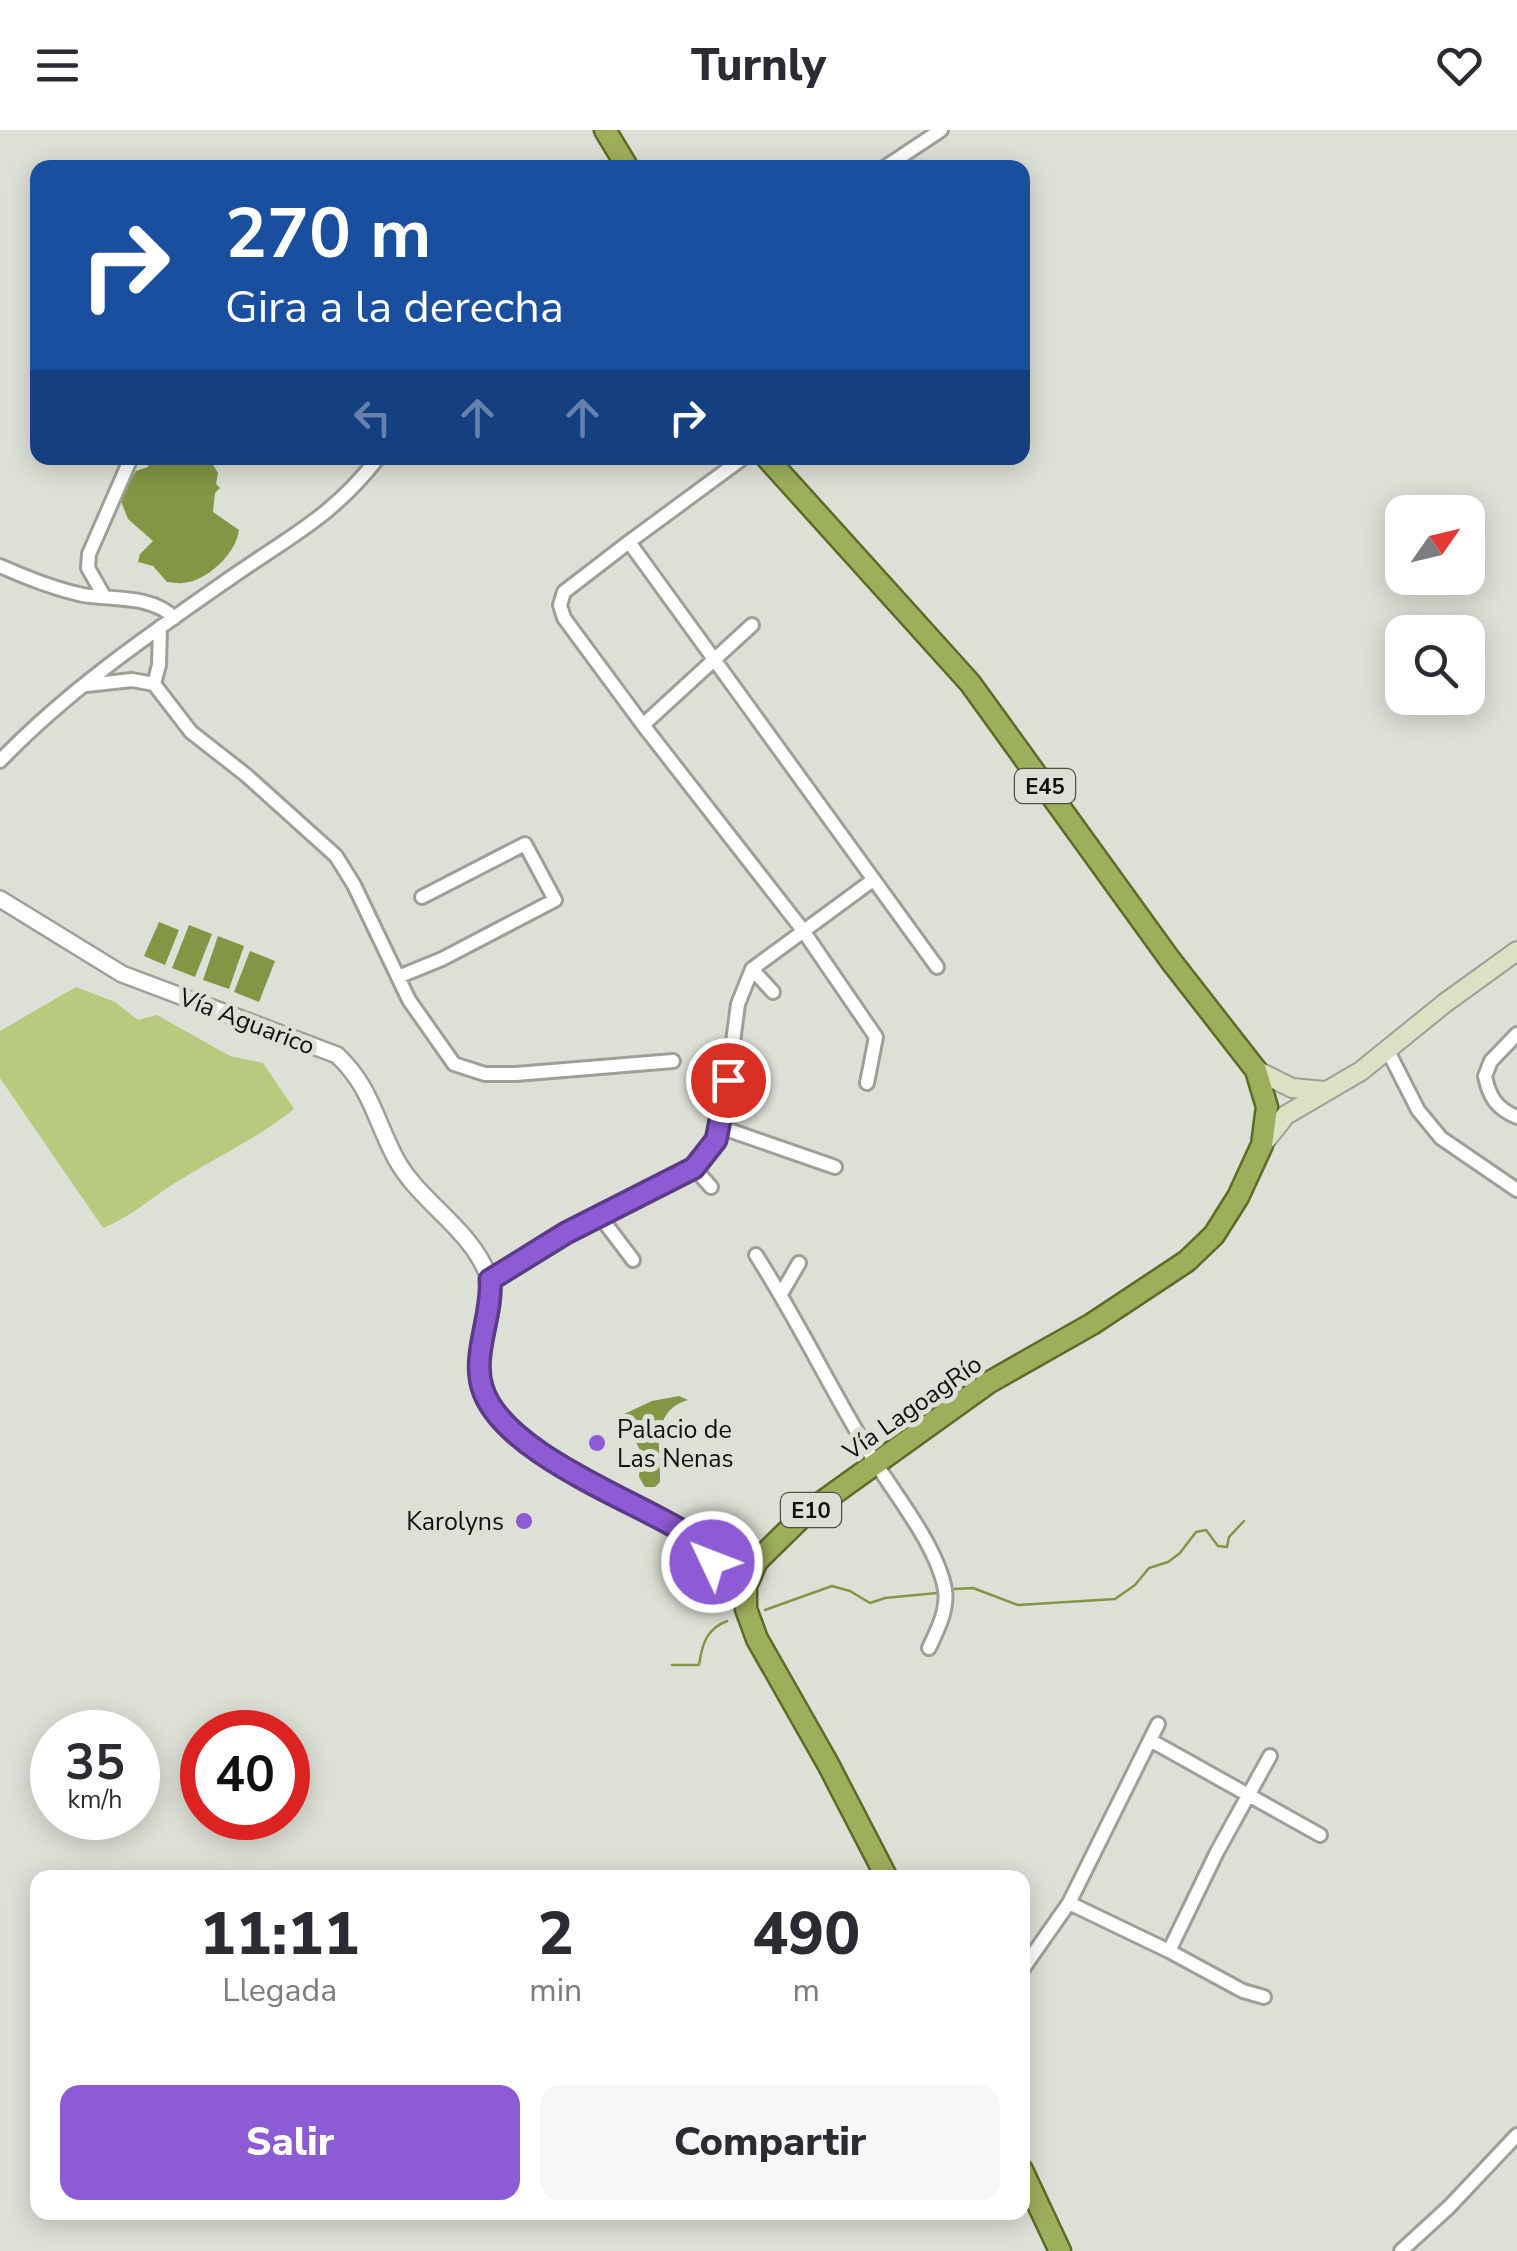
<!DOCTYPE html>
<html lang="es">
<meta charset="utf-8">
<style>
body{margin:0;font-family:"Nunito Sans",sans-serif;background:#f7f7f7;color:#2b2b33;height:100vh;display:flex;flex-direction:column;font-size:38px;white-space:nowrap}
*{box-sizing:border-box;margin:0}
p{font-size:32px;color:#7c7c81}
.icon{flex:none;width:55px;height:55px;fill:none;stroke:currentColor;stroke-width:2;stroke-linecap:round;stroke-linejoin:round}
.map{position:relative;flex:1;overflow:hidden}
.details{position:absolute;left:30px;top:1740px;width:1000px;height:350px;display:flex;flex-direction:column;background:#fff;border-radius:20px;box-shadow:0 5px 25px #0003}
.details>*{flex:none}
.guide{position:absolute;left:30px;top:30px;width:1000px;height:305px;border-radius:20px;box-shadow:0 5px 25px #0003;background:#1a4fa0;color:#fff;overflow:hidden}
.needle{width:65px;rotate:56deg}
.fabs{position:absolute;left:1385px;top:365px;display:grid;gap:20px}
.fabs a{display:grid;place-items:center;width:100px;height:100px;border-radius:20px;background:#fff;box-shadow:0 5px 25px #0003;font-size:50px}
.speed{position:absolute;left:30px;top:1580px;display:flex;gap:20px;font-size:50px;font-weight:700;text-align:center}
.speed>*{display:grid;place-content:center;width:130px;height:130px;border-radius:50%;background:#fff;box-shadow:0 5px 25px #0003;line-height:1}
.speed small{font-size:25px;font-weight:400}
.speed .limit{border:15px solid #d22;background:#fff;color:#111}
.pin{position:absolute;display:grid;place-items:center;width:85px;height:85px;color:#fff;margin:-42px;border:5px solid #fff;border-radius:50%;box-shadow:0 2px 10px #0007}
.me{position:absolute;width:110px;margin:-55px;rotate:313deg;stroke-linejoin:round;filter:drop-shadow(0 0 8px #0008)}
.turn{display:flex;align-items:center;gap:35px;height:210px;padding:0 30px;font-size:45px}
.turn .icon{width:130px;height:130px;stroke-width:2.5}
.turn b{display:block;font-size:70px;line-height:85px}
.lanes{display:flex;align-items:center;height:95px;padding:0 30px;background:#0003;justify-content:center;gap:50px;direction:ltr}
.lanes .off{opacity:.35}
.eta{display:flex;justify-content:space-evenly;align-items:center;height:170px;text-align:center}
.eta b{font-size:60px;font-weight:800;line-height:70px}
.button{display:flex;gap:20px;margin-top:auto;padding:20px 30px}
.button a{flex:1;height:115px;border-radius:20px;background:#8d5bd3;color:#fff;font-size:40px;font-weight:800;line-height:115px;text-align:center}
.button a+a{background:#f7f7f7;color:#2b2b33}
header{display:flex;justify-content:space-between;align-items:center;height:130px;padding:0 30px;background:#fff;font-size:45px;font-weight:800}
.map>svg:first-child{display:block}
</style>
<header><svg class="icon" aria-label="menu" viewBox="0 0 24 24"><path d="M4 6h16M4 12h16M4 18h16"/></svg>Turnly<svg class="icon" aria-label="heart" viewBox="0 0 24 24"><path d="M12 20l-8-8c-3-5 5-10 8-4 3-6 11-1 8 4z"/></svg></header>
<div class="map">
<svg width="1517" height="2121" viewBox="0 0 1517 2121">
<rect width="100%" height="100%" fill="#dde0d6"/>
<path fill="#b7ca7e" d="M76,857L115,872L138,890L157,885L230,926L263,933L294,979C258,1008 215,1028 175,1053C151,1068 129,1088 103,1098L0,948V901Z"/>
<path fill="#839645" d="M151,328H209L218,343L216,354L220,358L215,363L213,382L239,400C236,424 207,451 183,453C178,454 172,452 167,452L153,436L138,432L140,424L153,411L128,389L120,369L136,341L148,337Z
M159,792L179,800L165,835L144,826Z
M189,795L212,804L195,847L172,838Z
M218,806L244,816L229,859L203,850Z
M250,821L275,831L259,872L234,862Z
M679,1266L688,1270C649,1281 661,1323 660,1352L655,1357H645L639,1347L641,1322L622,1285L652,1271Z"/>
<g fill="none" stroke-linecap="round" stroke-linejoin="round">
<path stroke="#839645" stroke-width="2.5" d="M955,1459L973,1458L1018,1475L1115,1469L1135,1455L1149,1438L1168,1432L1180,1423L1196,1402L1206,1400L1218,1416L1227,1417L1229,1407L1244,1391
M765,1480L832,1456L850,1461L870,1473L885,1468L937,1463
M672,1535H699C702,1515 706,1499 727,1491"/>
<g stroke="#9da097" stroke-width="18">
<path id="minor" d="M884,38L941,0
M743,328L629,412L937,837
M629,412L564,462L560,475L564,488L643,595
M0,436C27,448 54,459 83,465C112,470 153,465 174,488
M104,466L88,438L89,424L131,328
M752,495L643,595L802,799L876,907L867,953
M160,497L159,535L154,554L191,602L246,645L336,726L354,755L409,870L454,934L485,944H516L673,931
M87,555L132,550L154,554
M0,631C67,561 150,504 229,449C290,406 331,388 378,328
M752,839L773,862
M398,847L442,829L555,770L525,714L422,767
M1517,904L1491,931L1485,946C1489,967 1497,979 1517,987
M1388,921L1418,980L1441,1008L1517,1060
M720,997L835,1037
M694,1038L711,1057
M599,1085L633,1130
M756,1125C799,1192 833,1264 875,1332C897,1367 938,1418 945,1460C948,1480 937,1501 929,1518
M490,1150L566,1103L674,1051L707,1025L717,1010L723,988L738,874L752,839L873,750
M781,1164L799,1133
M1150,1610L1320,1705
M1069,1773L1169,1821L1217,1722L1270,1626
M1169,1821L1243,1861L1264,1867
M1022,1840L1069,1773L1158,1594
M1401,2121L1449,2077L1517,2005"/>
</g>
<g stroke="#9da097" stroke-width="20">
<path id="tertiary" d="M0,769L122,844L337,925C371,957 375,990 396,1029C420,1073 472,1099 489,1148C503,1188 460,1230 493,1280C530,1337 629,1361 683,1402C693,1409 700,1420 709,1429C720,1439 734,1447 746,1456"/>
</g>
<g stroke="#9da097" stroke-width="22">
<path id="secondary" d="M1256,940L1292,958L1325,961
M1262,1015L1286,985L1361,941L1445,873L1517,821"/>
</g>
<g stroke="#5d6b27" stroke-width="25">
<path id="trunk" d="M605,0L628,38
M767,328L970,553L1171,831L1256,940L1267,977L1262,1015L1238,1067L1214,1105L1187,1131L1092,1194L988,1253L804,1385L757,1431L746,1456V1479L757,1509L828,1634L887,1748
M1022,2040L1060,2121"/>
</g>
<use href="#minor" stroke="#fff" stroke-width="12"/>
<use href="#tertiary" stroke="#fff" stroke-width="15"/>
<use href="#secondary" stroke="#dbe1c2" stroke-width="18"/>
<use href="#trunk" stroke="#9eaf5c" stroke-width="20"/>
</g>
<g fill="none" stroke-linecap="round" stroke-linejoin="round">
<g stroke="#5c3b89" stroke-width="25">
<path id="route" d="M712,1432C702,1421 692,1407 679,1399C625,1367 500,1320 482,1257C472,1223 493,1185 490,1150L566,1103L694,1038L716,1010L728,950"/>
</g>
<use href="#route" stroke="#8d5bd3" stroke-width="18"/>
</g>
<g fill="#8d5bd3" stroke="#dde0d6" stroke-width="4">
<circle cx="597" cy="1313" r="10"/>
<circle cx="524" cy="1391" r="10"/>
</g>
<g text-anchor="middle" stroke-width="10" stroke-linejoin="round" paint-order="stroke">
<g fill="#dde0d6" stroke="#4e4f4a" stroke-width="2.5">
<rect x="1015" y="639" width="60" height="34" rx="8"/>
<rect x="781" y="1363" width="60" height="34" rx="8"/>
</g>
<g font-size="22" font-weight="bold" fill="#10110e">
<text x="1045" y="664">E45</text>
<text x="811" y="1388">E10</text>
</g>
<g font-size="25" fill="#10110e" stroke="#dde0d6">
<text transform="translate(247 891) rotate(21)" y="9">Vía Aguarico</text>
<text transform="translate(912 1277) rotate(-35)" y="9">Vía LagoagRío</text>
</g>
<g font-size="25" fill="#10110e" stroke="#dde0d6" text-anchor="start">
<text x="617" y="1308">Palacio de<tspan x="617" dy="29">Las Nenas</tspan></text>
<text x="504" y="1400" text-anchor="end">Karolyns</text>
</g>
</g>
</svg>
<div class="fabs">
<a><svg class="needle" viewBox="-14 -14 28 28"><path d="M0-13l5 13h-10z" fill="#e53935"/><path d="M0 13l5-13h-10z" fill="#7c7c81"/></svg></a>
<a><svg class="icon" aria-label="search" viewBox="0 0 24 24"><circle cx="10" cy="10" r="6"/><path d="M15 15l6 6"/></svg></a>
</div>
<div class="speed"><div>35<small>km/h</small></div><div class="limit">40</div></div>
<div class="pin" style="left:728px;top:950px;background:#d93025"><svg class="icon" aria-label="arrive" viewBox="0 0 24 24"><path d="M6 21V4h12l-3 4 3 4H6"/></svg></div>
<svg class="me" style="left:712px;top:1432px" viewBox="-20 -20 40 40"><circle r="17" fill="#8d5bd3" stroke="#fff" stroke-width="3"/><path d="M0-11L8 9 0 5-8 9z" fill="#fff"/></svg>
<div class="guide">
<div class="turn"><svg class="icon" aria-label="right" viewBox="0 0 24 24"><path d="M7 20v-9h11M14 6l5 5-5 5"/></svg><div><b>270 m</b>Gira a la derecha</div></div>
<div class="lanes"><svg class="icon off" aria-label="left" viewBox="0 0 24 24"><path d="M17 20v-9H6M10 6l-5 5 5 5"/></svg><svg class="icon off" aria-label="ahead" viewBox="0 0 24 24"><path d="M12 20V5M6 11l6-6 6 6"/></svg><svg class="icon off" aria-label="ahead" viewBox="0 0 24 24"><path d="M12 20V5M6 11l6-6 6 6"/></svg><svg class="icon" aria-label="right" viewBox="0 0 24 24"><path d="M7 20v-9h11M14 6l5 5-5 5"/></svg></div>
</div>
<section class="details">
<div class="eta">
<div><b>11:11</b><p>Llegada</p></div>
<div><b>2</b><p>min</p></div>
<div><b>490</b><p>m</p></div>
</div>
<div class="button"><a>Salir</a><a>Compartir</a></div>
</section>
</div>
